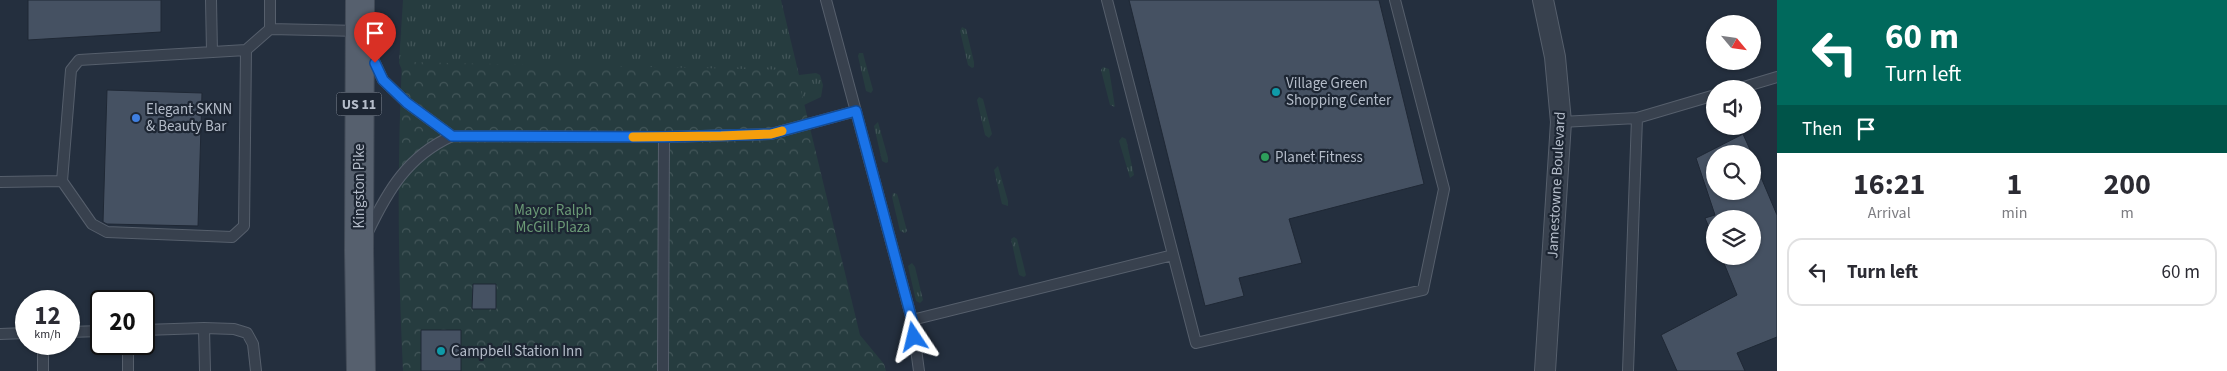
<!DOCTYPE html>
<style>
body{margin:0;font-family:"Source Sans 3",sans-serif;background:#f7f7f7;color:#2b2b33;height:100vh;display:flex;flex-direction:column;font-size:19px;white-space:nowrap}
*{box-sizing:border-box;margin:0}
p{font-size:16px;color:#7c7c81}
.icon{flex:none;width:28px;height:28px;fill:none;stroke:currentColor;stroke-width:2;stroke-linecap:round;stroke-linejoin:round}
.map{position:relative;flex:1;overflow:hidden}
.panel{display:flex;flex-direction:column;background:#fff;width:450px}
.panel>*{flex:none}
.hud{background:#00695c;color:#fff;overflow:hidden}
.needle{width:32px;rotate:119deg}
.fabs{position:absolute;left:1706px;top:15px;display:grid;gap:10px}
.fabs a{display:grid;place-items:center;width:55px;height:55px;border-radius:50%;background:#fff;box-shadow:0 1px 4px #0004;font-size:25px}
.speed{position:absolute;left:15px;top:290px;display:flex;gap:10px;font-size:25px;font-weight:700;text-align:center}
.speed>*{display:grid;place-content:center;width:65px;height:65px;border-radius:50%;background:#fff;box-shadow:0 1px 4px #0004;line-height:1}
.speed small{font-size:12px;font-weight:400}
.speed .limit{border:2px solid #111;border-radius:8px;background:#fff;color:#111}
.pin{position:absolute;display:grid;place-items:center;width:42px;height:42px;color:#fff;margin:-51px -21px;border-radius:50% 50% 50% 0;rotate:-45deg;box-shadow:0 0 5px #0007}
.pin .icon{rotate:45deg}
.me{position:absolute;width:55px;margin:-28px;rotate:350deg;stroke-linejoin:round;filter:drop-shadow(0 0 4px #0008)}
.turn{display:flex;align-items:center;gap:18px;height:105px;padding:0 25px;font-size:22px}
.turn .icon{width:65px;height:65px;stroke-width:2.5}
.turn b{display:block;font-size:35px;line-height:42px}
.then{display:flex;align-items:center;height:48px;padding:0 25px;background:#0003;gap:10px;font-size:19px}
.eta{display:flex;justify-content:space-evenly;align-items:center;height:85px;text-align:center}
.eta b{font-size:30px;font-weight:700;line-height:35px}
ul{padding:0;list-style:none}
li{display:flex;align-items:center;gap:15px;height:68px;margin:0 10px 8px;padding:0 15px;border:2px solid #e1e1e2;border-radius:15px}
li div{flex:1}
li b{display:block;font-size:19px}
li em{font-style:normal}
main{display:flex;flex:1;min-height:0}
.map>svg:first-child{display:block}
</style>
<main>
<div class="map">
<svg width="1777" height="371" viewBox="0 0 1777 371">
<defs>
<pattern id="grass-tufts" width="24" height="20" patternUnits="userSpaceOnUse" patternTransform="scale(1.25)"><rect width="24" height="20" fill="#263c3f"/><path d="M3 7l-1-3M5 7V3M7 7l1-3M15 17l-1-3M17 17v-4M19 17l1-3" fill="none" stroke="#435659"/></pattern>
<pattern id="park-crowns" width="20" height="18" patternUnits="userSpaceOnUse" patternTransform="scale(1.25)"><rect width="20" height="18" fill="#263c3f"/><path d="M2 6a3 3 0 1 1 6 0M12 15a3 3 0 1 1 6 0" fill="none" stroke="#435659"/></pattern>
</defs>
<rect width="100%" height="100%" fill="#242f3e"/>
<path fill="url(#grass-tufts)" d="M403,0H781L799,75L816,73L820,75L823,85L821,97L804,105L405,77L399,63Z
M962,27L966,29L974,62V67L972,68L968,65L960,31Z
M859,53H863L864,57L873,90L871,93L866,91L858,56Z
M1103,67L1109,69L1115,107L1110,105L1101,70Z
M979,97L983,99L992,134L989,138L985,135L977,100Z
M878,122L888,158V162L886,163L882,161L874,126Z
M1122,137L1126,139L1134,175L1130,178L1119,141Z
M998,166L1008,201V206L1002,204L994,170Z
M893,193L897,194L898,197L907,231L905,233L900,231L892,197Z
M1014,237L1017,239L1026,275L1024,277L1019,275L1011,239Z
M912,263L915,267L923,300L920,303L916,301L908,266Z"/>
<path fill="url(#park-crowns)" d="M402,62L796,70L860,335L884,364L886,371H403C398,268 397,165 402,62Z"/>
<path fill="#455162" stroke="#1f2835" d="M28,0H161V32L28,40Z
M1129,0H1379L1424,184L1289,219L1302,263L1239,278L1244,296L1205,306Z
M107,90L202,93L198,226L107,224L103,222Z
M1743,134L1752,154H1715V191H1752V156L1777,215V337L1737,353L1745,371H1677L1661,335L1737,295L1721,256H1752V219H1715V242L1705,218L1715,215L1696,158Z
M473,284H496V309H472Z
M421,330H461V371H421Z"/>
<g fill="none" stroke-linecap="round" stroke-linejoin="round">
<g stroke="#565f6c" stroke-width="12">
<path id="lane" d="M211,0L212,52
M826,0L912,320
M1107,0L1196,343L1423,290L1444,189L1395,0
M270,29V0
M368,48L383,80L407,103L452,136
M1737,89L1777,77
M1561,122L1637,118L1715,95
M62,181L92,224L107,232L232,237L244,226L246,50
M0,182L62,181L71,70L79,60L246,50L270,29L360,31
M368,232C388,190 408,156 452,136L664,137L771,134L856,111
M204,328L234,329L247,333L253,344L256,371
M144,330L204,328L205,371
M69,332L101,331
M0,334L26,333
M43,344V371
M128,344V371
M663,371L664,137
M919,371L912,320L1173,255
M1628,371L1637,118"/>
</g>
<g stroke="#565f6c" stroke-width="22">
<path id="street" d="M1543,0L1555,57L1561,122L1545,371"/>
</g>
<g stroke="#414a57" stroke-width="30">
<path id="primary" d="M360,0L359,251L361,371"/>
</g>
<use href="#lane" stroke="#38414e" stroke-width="10"/>
<use href="#street" stroke="#38414e" stroke-width="20"/>
<use href="#primary" stroke="#56606e" stroke-width="28"/>
</g>
<g fill="none" stroke-linecap="round" stroke-linejoin="round">
<g stroke="#114b97" stroke-width="12">
<path id="route" d="M375,63L383,80L407,103L452,136L664,137L771,134L856,111L912,320L914,337"/>
</g>
<use href="#route" stroke="#1a73e8" stroke-width="9"/>
<path stroke="#f59e0b" stroke-width="9" d="M633,137L721,136L771,134L782,131"/>
</g>
<g fill="#0f9aa8" stroke="#1d2633" stroke-width="2">
<circle cx="1276" cy="92" r="5"/>
<circle cx="441" cy="351" r="5"/>
</g>
<circle fill="#3f7fe0" stroke="#1d2633" stroke-width="2" cx="136" cy="118" r="5"/>
<circle fill="#2e9e5b" stroke="#1d2633" stroke-width="2" cx="1265" cy="157" r="5"/>
<g text-anchor="middle" stroke-width="4.5" stroke-linejoin="round" paint-order="stroke">
<rect fill="#1d2633" stroke="#878f9c" stroke-width="1" x="336.5" y="92.5" width="45" height="23" rx="4"/>
<g font-size="14" font-weight="bold" fill="#b4bcc9">
<text x="359" y="109">US 11</text>
</g>
<g font-size="15" fill="#b4bcc9" stroke="#1d2633" text-anchor="start">
<text x="1286" y="88">Village Green<tspan x="1286" dy="17">Shopping Center</tspan></text>
<text x="146" y="114">Elegant SKNN<tspan x="146" dy="17">&amp; Beauty Bar</tspan></text>
<text x="1275" y="162">Planet Fitness</text>
<text x="451" y="356">Campbell Station Inn</text>
</g>
<g font-size="15" fill="#b4bcc9" stroke="#1d2633">
<text transform="translate(1556 185) rotate(-87)" y="5">Jamestowne Boulevard</text>
<text transform="translate(359 186) rotate(-90)" y="5">Kingston Pike</text>
</g>
<g font-size="15" fill="#6b9a76" stroke="#1d2633">
<text x="553" y="215">Mayor Ralph<tspan x="553" dy="17">McGill Plaza</tspan></text>
</g>
</g>
</svg>
<div class="fabs">
<a><svg class="needle" viewBox="-14 -14 28 28"><path d="M0-13l5 13h-10z" fill="#e53935"/><path d="M0 13l5-13h-10z" fill="#7c7c81"/></svg></a>
<a><svg class="icon" aria-label="sound" viewBox="0 0 24 24"><path d="M4 9h4l5-4v14l-5-4H4zM17 9q2 3 0 6"/></svg></a>
<a><svg class="icon" aria-label="search" viewBox="0 0 24 24"><circle cx="10" cy="10" r="6"/><path d="M15 15l6 6"/></svg></a>
<a><svg class="icon" aria-label="layers" viewBox="0 0 24 24"><path d="M12 4l9 5-9 5-9-5zM3 14l9 5 9-5"/></svg></a>
</div>
<div class="speed"><div>12<small>km/h</small></div><div class="limit">20</div></div>
<div class="pin" style="left:375px;top:63px;background:#d93025"><svg class="icon" aria-label="arrive" viewBox="0 0 24 24"><path d="M6 21V4h12l-3 4 3 4H6"/></svg></div>
<svg class="me" style="left:914px;top:337px" viewBox="-20 -20 40 40"><path d="M0-17L14 15 0 8-14 15z" fill="#1a73e8" stroke="#fff" stroke-width="4"/></svg>
</div>
<section class="panel">
<div class="hud">
<div class="turn"><svg class="icon" aria-label="left" viewBox="0 0 24 24"><path d="M17 20v-9H6M10 6l-5 5 5 5"/></svg><div><b>60 m</b>Turn left</div></div>
<div class="then">Then<svg class="icon" aria-label="arrive" viewBox="0 0 24 24"><path d="M6 21V4h12l-3 4 3 4H6"/></svg></div>
</div>
<div class="eta">
<div><b>16:21</b><p>Arrival</p></div>
<div><b>1</b><p>min</p></div>
<div><b>200</b><p>m</p></div>
</div>
<ul>
<li><svg class="icon" aria-label="left" viewBox="0 0 24 24"><path d="M17 20v-9H6M10 6l-5 5 5 5"/></svg><div><b>Turn left</b></div><em>60 m</em></li>
</ul>
</section>
</main>
